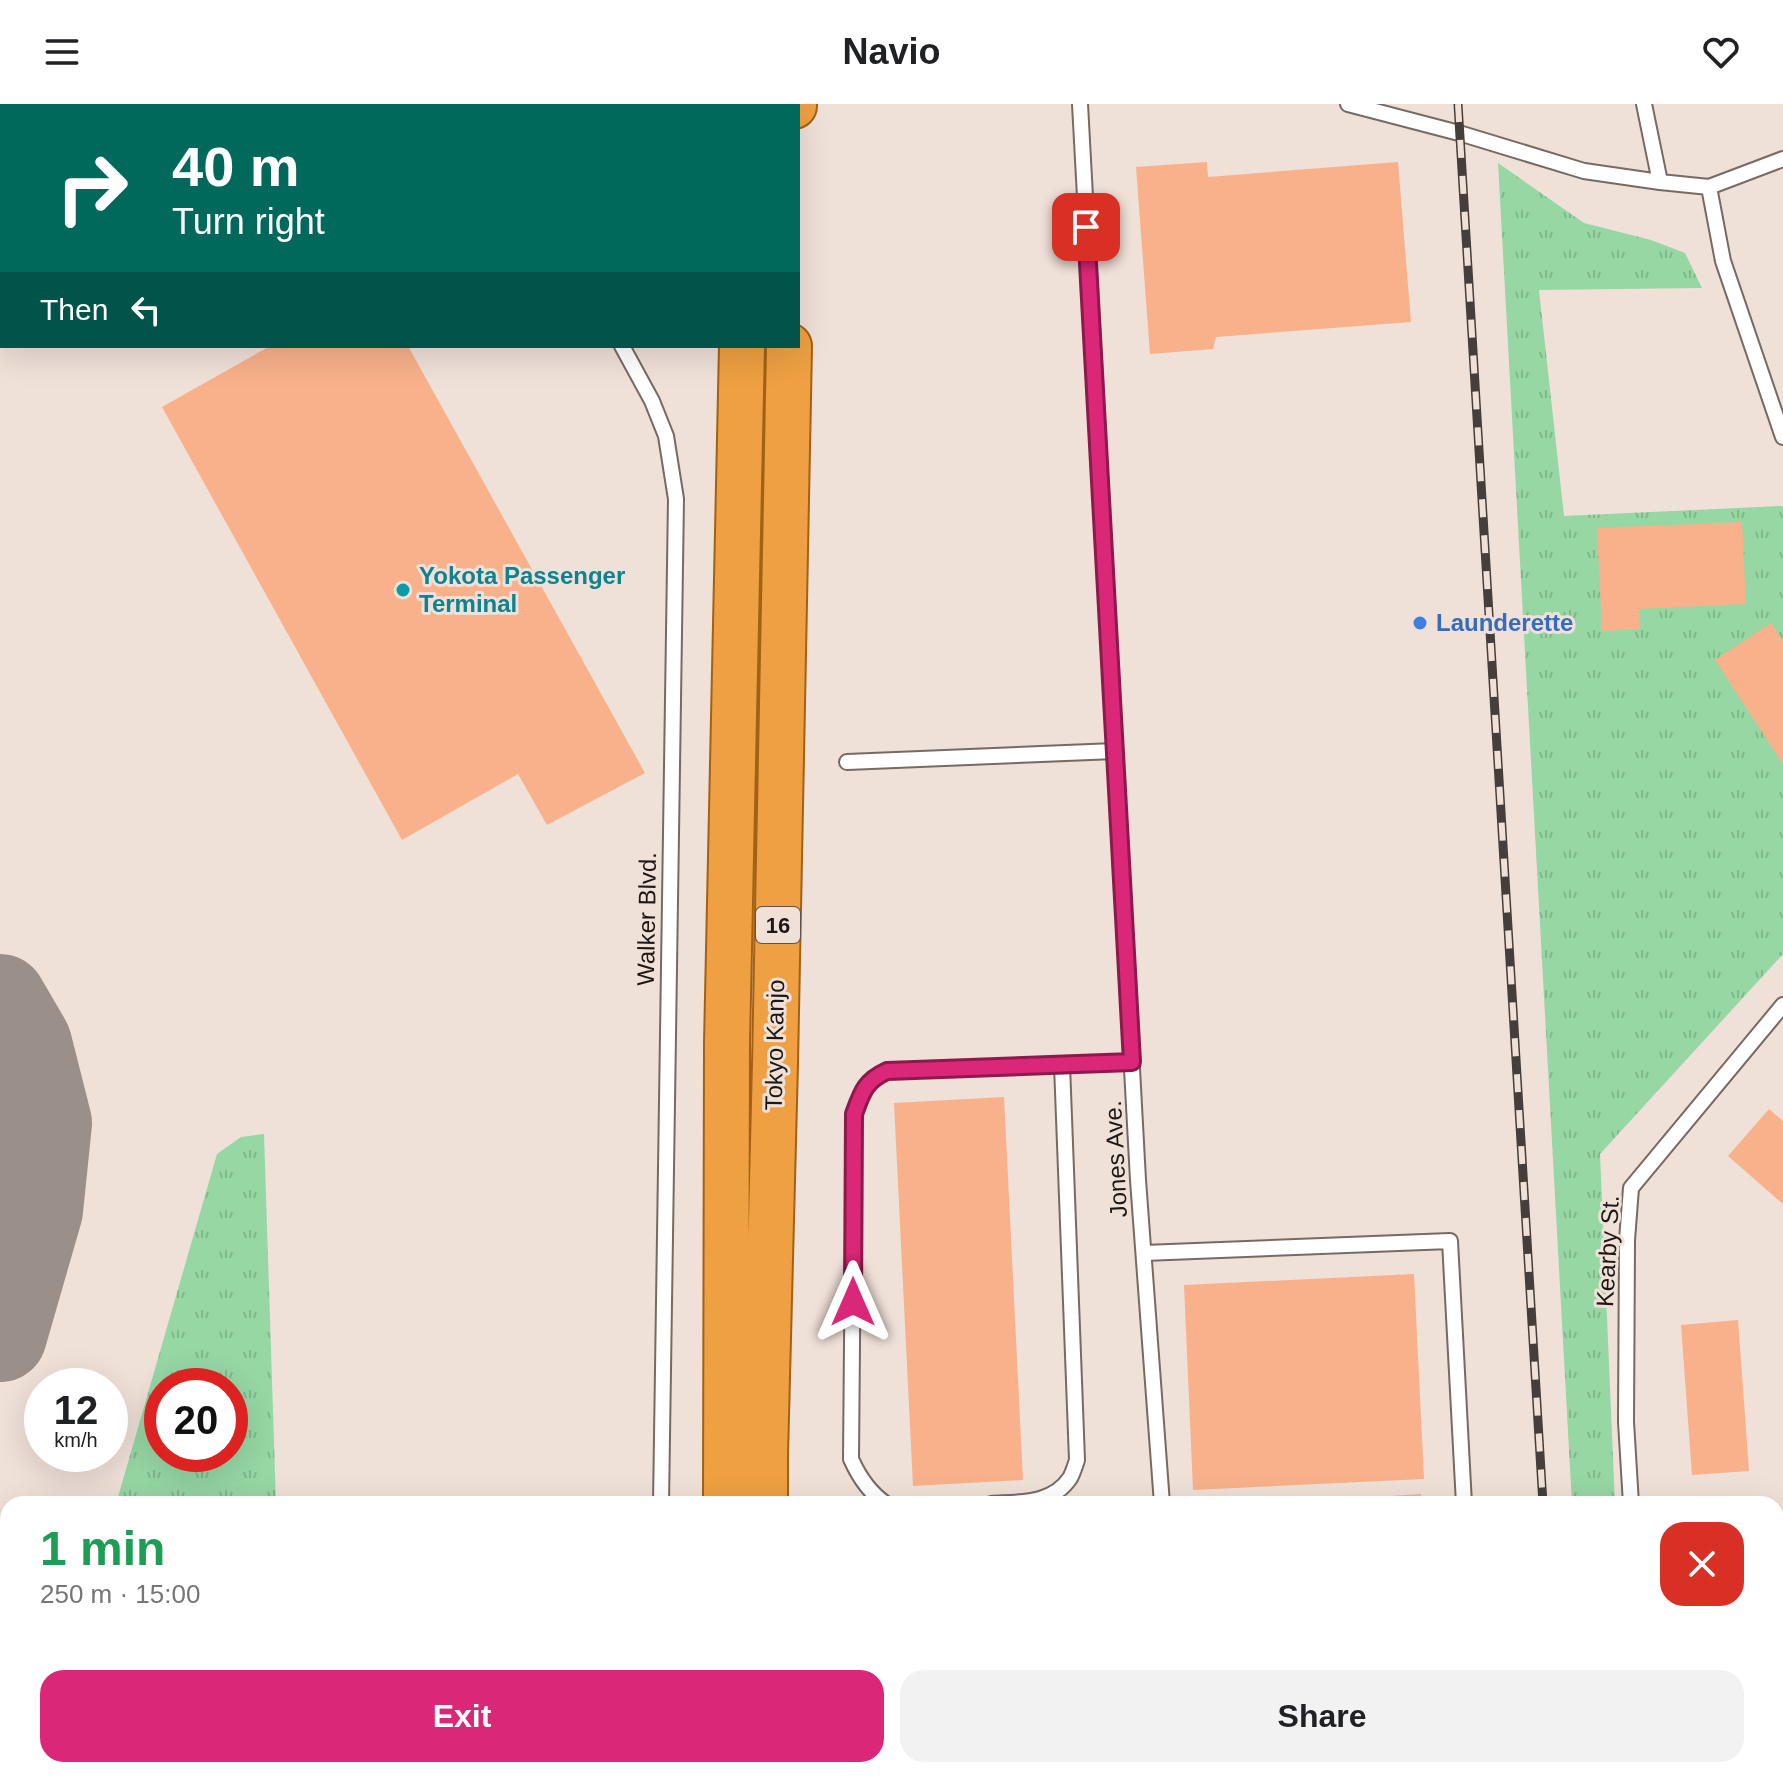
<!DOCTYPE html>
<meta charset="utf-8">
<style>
body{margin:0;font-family:Helvetica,sans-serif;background:#f2f2f2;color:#202124;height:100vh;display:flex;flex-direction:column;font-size:30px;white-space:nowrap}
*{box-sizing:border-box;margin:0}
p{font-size:26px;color:#757577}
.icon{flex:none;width:44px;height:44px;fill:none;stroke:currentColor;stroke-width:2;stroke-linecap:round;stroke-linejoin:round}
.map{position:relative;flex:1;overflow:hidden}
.drawer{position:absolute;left:0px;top:1392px;width:1784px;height:282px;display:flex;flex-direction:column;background:#fff;border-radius:24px 24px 0 0;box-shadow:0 8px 32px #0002}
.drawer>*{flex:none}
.guide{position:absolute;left:0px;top:0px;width:800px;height:244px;box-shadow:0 8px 32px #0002;background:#00695c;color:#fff;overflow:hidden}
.speed{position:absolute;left:24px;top:1264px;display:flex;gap:16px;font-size:40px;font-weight:700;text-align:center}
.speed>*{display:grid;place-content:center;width:104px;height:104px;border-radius:50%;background:#fff;box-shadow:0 8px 32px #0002;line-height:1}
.speed small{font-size:20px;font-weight:400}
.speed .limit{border:12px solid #d22;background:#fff;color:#111}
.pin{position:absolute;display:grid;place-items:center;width:68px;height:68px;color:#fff;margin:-34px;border-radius:16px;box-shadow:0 4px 12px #0006}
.me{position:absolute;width:88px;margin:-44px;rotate:0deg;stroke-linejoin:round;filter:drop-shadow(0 0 6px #0008)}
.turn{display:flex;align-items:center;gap:28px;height:168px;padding:0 40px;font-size:36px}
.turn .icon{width:104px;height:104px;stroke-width:2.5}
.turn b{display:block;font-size:56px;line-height:68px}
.then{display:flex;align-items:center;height:76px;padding:0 40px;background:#0003;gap:16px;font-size:30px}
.round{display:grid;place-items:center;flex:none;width:84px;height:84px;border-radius:24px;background:#f2f2f2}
.summary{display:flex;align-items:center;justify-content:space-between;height:136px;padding:0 40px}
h1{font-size:48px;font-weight:700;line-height:60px;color:#1e9e55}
.button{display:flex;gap:16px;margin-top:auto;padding:16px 40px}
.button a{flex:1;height:92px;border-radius:24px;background:#db2777;color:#fff;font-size:32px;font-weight:700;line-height:92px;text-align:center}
.button a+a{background:#f2f2f2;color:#202124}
header{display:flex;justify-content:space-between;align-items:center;height:104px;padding:0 40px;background:#fff;font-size:36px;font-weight:700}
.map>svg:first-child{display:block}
</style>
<header><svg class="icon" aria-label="menu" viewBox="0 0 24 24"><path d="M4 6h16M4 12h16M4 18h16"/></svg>Navio<svg class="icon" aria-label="heart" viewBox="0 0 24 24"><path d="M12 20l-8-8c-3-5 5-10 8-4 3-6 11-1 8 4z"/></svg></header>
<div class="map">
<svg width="1783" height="1673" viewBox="0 0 1783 1673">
<defs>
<pattern id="grass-tufts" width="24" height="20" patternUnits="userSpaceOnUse" patternTransform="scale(2)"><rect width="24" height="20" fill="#96d7a4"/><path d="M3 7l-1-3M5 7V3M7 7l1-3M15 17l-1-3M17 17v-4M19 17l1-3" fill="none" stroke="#81b88c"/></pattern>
</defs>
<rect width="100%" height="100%" fill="#efe0d8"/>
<path fill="url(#grass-tufts)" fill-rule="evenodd" d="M1498,59L1584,119L1651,136L1685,149L1702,184L1539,186L1564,412L1782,402L1783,403V850L1600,1050L1615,1400H1572Z
M264,1030L276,1400H116L217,1050L241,1033ZM162,1282H230V1350H162Z
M1776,1475H1783V1673H1582V1666H1776Z
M45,1666H164L168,1673H43Z"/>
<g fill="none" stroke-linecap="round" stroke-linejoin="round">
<path stroke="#9a8f89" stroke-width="94" d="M0,897L25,940L45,1019L36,1106L0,1231"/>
</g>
<path fill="#f8b18a" d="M1207,58L1208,73L1398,58L1411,218L1216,233L1213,245L1150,250L1136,63Z
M270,242H408L645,669L547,721L518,670L402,736L162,303Z
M1742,418L1746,500L1639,505L1640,525L1602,527L1597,424Z
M1771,519L1783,537V660L1715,556Z
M1004,993L1023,1376L913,1382L894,999Z
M1769,1005L1783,1017V1100L1728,1052Z
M1414,1170L1424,1375L1193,1386L1184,1181Z
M1738,1216L1749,1367L1692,1371L1681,1221Z
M1421,1390V1400H1301V1398Z
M837,1666H895V1668L858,1673H838Z
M1699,1666H1757V1673H1699Z"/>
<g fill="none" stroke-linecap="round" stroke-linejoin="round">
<g stroke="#776a63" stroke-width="18">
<path id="service" d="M490,0L491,2
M1080,0L1138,1076L1162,1400
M1348,0L1459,29L1584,67L1660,78L1709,83L1783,55
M1644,0L1660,78
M1709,83L1723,157L1783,333
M622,242L652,297L666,332L676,395L661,1400
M847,658L1115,647
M1144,1149L1450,1137L1464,1400
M886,1400C870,1389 859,1373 851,1355L854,1010C862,988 865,977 887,967L1132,958
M991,1400C1019,1398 1052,1401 1070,1374C1073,1369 1075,1362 1077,1356L1062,961
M1631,1400L1626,1318L1627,1136L1631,1084L1783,901
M1776,1445L1783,1444
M182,1666L186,1673
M656,1673L657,1666"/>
</g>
<g stroke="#776a63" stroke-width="32">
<path id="minor" d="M1136,1673L1182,1666"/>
</g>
<g stroke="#a26114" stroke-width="48">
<path id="trunk" d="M747,2V0
M794,2V0
M726,1400L727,939L742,242
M765,1400V1351L775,959L789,242
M767,1666V1673
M725,1673V1666"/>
</g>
<use href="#service" stroke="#fff" stroke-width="14"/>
<use href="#minor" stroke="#fff" stroke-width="28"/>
<use href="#trunk" stroke="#eea042" stroke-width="44"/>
<g stroke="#453e3a" stroke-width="9">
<path id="rail" d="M1458,0L1543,1400
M1559,1666V1673"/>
</g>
<use href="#rail" stroke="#efe0d8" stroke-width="6" stroke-dasharray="18" stroke-linecap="butt"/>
</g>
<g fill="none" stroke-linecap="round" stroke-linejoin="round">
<g stroke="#8e194d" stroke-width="20">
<path id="route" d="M853,1198L854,1010C862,988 865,977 887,967L1132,958L1086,123"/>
</g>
<use href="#route" stroke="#db2777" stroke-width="14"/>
</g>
<circle fill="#0f9aa8" stroke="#efe0d8" stroke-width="3" cx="403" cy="486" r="8"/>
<circle fill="#3f7fe0" stroke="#efe0d8" stroke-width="3" cx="1420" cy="519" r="8"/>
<g text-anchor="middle" stroke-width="6" stroke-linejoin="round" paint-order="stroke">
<rect fill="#efe0d8" stroke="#5c5450" stroke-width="2" x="756" y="803" width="44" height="36" rx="6"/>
<g font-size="22" font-weight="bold" fill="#1d1815">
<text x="778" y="829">16</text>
</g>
<g font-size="24" font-weight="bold" fill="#0d838f" stroke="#efe0d8" text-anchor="start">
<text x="419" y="480">Yokota Passenger<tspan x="419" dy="28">Terminal</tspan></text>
</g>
<g font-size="24" font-weight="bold" fill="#366cbe" stroke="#efe0d8" text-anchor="start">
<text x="1436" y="527">Launderette</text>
</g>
<g font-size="24" fill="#1d1815" stroke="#efe0d8">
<text transform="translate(647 815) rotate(-89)" y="8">Walker Blvd.</text>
<text transform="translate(775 941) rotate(-89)" y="8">Tokyo Kanjo</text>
<text transform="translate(1116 1055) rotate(-93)" y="8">Jones Ave.</text>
<text transform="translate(1608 1147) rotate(-87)" y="8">Kearby St.</text>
</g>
</g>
</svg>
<div class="speed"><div>12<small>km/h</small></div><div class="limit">20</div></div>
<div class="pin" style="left:1086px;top:123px;background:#d93025"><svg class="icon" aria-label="arrive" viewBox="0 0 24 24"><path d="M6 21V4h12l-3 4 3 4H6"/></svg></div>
<svg class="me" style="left:853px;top:1198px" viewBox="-20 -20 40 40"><path d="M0-17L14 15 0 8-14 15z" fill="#db2777" stroke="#fff" stroke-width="4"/></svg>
<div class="guide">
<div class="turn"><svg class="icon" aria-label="right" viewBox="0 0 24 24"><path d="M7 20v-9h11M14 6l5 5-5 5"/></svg><div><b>40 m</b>Turn right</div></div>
<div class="then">Then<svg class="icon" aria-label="left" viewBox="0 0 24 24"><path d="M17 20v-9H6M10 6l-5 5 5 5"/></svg></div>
</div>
<section class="drawer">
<div class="summary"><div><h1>1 min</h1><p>250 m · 15:00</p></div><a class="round" style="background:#d93025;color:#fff"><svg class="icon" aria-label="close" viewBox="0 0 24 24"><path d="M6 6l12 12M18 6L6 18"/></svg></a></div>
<div class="button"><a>Exit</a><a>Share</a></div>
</section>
</div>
